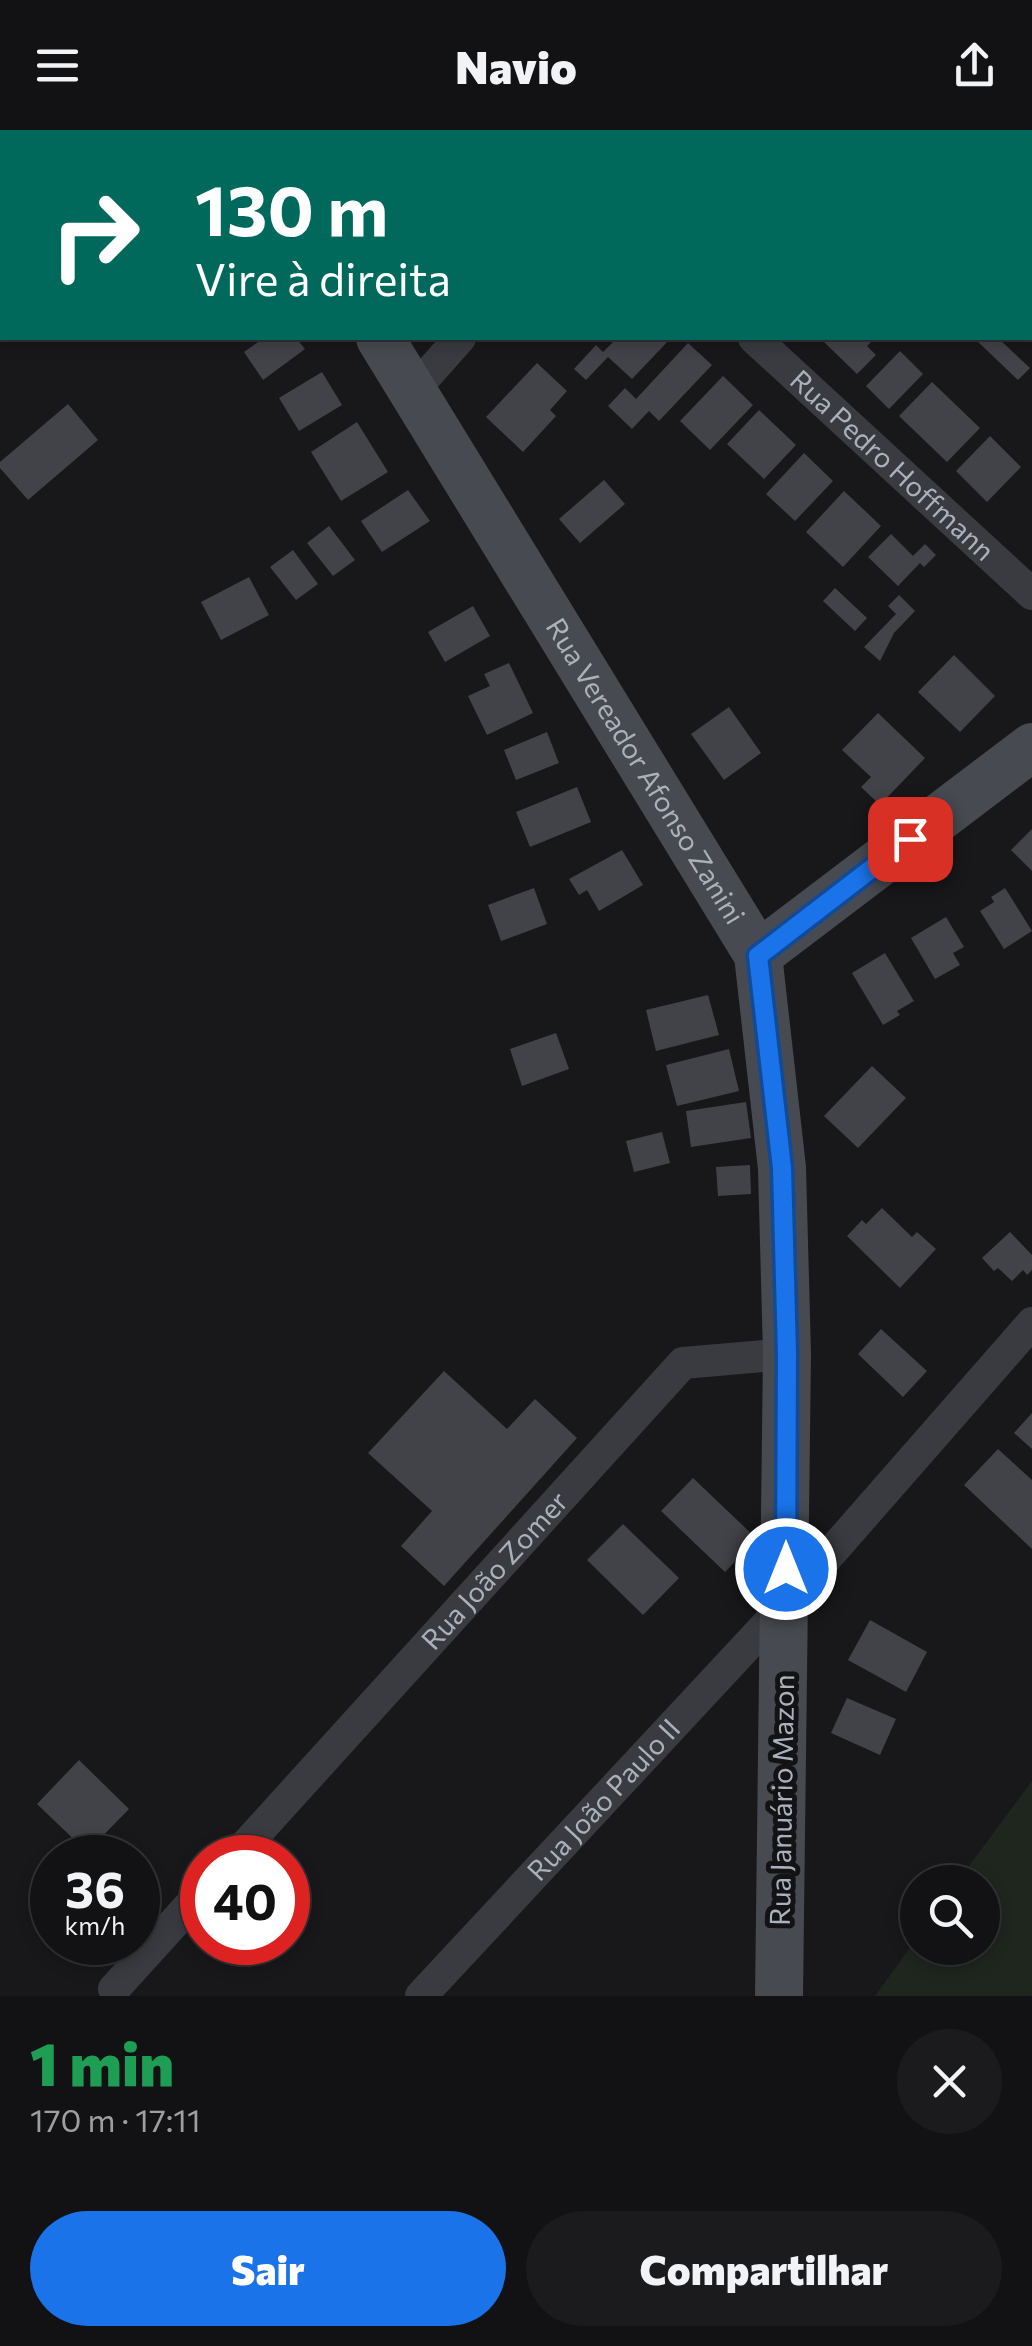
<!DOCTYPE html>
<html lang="pt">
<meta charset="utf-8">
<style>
body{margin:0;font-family:Commissioner,sans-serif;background:#1b1b1d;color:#f1f3f6;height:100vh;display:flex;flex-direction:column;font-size:38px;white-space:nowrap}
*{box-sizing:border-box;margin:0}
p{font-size:32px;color:#9c9ea0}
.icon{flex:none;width:55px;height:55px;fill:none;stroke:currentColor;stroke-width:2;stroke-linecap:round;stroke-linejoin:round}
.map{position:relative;height:1866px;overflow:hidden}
.details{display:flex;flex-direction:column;background:#121214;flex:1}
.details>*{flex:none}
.hud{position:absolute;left:0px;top:0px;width:1032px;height:210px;box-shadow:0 5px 15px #0003,0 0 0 2px #313234;background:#00695c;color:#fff;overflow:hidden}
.fabs{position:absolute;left:900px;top:1735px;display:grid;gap:20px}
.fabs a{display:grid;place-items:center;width:100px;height:100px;border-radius:50%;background:#121214;box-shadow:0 5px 15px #0003,0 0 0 2px #313234;font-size:50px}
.speed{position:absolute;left:30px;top:1705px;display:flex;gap:20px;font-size:50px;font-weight:700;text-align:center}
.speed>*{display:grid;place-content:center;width:130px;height:130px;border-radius:50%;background:#121214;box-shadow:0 5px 15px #0003,0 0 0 2px #313234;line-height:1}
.speed small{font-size:25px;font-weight:400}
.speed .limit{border:15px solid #d22;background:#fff;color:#111}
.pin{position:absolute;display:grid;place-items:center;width:85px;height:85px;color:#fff;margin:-42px;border-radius:20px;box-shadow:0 5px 15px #0006}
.me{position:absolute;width:110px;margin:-55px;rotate:0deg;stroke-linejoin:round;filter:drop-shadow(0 0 8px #0008)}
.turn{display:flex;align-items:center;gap:35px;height:210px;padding:0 30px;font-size:45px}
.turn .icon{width:130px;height:130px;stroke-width:2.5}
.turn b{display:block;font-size:70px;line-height:85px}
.round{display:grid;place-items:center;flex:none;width:105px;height:105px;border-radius:52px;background:#1b1b1d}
.overview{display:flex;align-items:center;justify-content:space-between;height:170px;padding:0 30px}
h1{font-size:60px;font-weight:800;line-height:75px;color:#1e9e55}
.primary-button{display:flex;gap:20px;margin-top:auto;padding:20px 30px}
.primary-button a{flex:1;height:115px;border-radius:60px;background:#1a73e8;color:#fff;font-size:40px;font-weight:800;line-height:115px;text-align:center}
.primary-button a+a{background:#1b1b1d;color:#f1f3f6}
header{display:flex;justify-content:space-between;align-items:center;height:130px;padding:0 30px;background:#121214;font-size:45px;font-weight:800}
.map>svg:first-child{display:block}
</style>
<header><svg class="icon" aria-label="menu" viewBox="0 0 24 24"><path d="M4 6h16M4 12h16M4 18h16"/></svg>Navio<svg class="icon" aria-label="share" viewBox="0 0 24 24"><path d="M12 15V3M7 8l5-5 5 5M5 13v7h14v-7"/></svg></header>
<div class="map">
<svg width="1032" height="1866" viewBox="0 0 1032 1866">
<rect width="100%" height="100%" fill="#18181b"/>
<path fill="#1e261e" d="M1032,1651V1866H875L917,1808L918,1818H982V1752H957Z"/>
<path fill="#424348" d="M264,208H296L305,219L263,250L244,222Z
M617,208H671L632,249L608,227L586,250L574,239L596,215L603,222Z
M828,208H875L867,216L876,225L857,244L824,212Z
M978,208H998L1030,238L1018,250L976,210Z
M688,213L712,235L659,291L649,281L632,299L608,276L625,258L636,269Z
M900,221L923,244L889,279L866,256Z
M537,233L567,261L550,280L556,286L523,322L486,287Z
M322,242L342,275L299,301L279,268Z
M723,246L753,275L710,320L680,291Z
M932,252L980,298L947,332L899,286Z
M68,274L98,310L28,370L0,338V332Z
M759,280L796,315L764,349L727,314Z
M357,292L388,342L341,371L311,322Z
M990,306L1021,337L987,372L956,341Z
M804,323L833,351L795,391L766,364Z
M604,350L625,374L580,413L559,389Z
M408,360L430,391L382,422L361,391Z
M844,361L881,396L843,437L806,402Z
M329,396L355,430L333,446L307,413Z
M891,404L913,426L925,414L936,425L924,437L920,433L898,456L868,427Z
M293,420L318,454L296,470L270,437Z
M249,447L269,485L221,510L201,472Z
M835,458L867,488L855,501L823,471Z
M899,465L915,481L894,503L880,531L864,517L896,484L888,476Z
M473,476L490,506L445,532L428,502Z
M954,525L995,566L960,602L918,562Z
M509,533L533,583L487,605L468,566L490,556L484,544Z
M729,577L761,623L724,650L691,604Z
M878,583L925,628L880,675L861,657L871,647L842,620Z
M547,602L559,633L516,650L504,620Z
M577,657L591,692L530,717L516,682Z
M1032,699V741L1011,720Z
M622,720L643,755L599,781L587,760L579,765L569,749Z
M534,758L547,794L501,811L488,775Z
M1005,758L1032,801L1004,819L980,781L994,772L991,767Z
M946,787L964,817L953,823L960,835L935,849L911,808Z
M885,823L914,871L897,881L900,885L883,895L852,843Z
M708,865L719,905L656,921L646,880Z
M556,903L569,939L522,956L510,919Z
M729,919L739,961L677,976L666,935Z
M872,936L906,968L858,1018L824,986Z
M746,972L751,1008L691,1017L686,981Z
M662,1002L670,1033L634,1042L626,1011Z
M750,1035L751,1064L718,1066L716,1037Z
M882,1078L912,1107L917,1102L936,1119L900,1158L847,1106L862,1090L866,1094Z
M1010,1102L1032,1125V1140L1027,1145L1023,1140L1012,1151L998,1138L994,1141L982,1128Z
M881,1199L927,1241L903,1267L858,1224Z
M444,1241L507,1299L535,1269L577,1308L444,1456L401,1416L432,1381L368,1323Z
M1032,1283V1319L1014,1303Z
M998,1319L1032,1350V1419L964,1355Z
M693,1348L757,1409L725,1442L661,1381Z
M623,1394L679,1448L643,1485L587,1430Z
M870,1490L927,1522L906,1562L848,1530Z
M847,1568L896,1589L880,1625L831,1603Z
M79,1630L129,1679L87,1722L37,1674Z"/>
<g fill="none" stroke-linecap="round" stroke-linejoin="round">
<g stroke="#393b40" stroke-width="32">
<path d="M160,0L163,2"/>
<path d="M529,0L531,2"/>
<path d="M972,0L975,2"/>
<path d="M644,2L646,0"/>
<path d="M1030,53L1032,55"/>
<path id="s1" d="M754,208L1032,464"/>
<path d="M413,261L460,208"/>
<path id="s2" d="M234,1728L683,1233L787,1224"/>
<path d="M114,1859L202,1762"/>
<path id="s3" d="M421,1866L786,1474L1032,1193"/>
</g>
<g stroke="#474a50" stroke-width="48">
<path d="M284,0V2"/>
<path id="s4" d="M380,208L758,825L782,1038L787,1224L779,1866"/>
<path d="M758,825L1032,617"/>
</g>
</g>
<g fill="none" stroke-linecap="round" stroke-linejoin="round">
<g stroke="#114b97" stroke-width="25">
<path id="route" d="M786,1439L787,1224L782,1038L758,826L910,709"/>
</g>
<use href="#route" stroke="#1a73e8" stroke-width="18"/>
</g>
<g text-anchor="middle" stroke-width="10" stroke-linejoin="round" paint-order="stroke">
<g font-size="28" fill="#a9b1bb" stroke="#131316">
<text dy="10" stroke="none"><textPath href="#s1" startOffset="188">Rua Pedro Hoffmann</textPath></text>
<text dy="10" stroke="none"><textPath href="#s4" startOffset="508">Rua Vereador Afonso Zanini</textPath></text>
<text dy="10" stroke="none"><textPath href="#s2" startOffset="388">Rua João Zomer</textPath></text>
<text dy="10" stroke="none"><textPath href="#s3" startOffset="268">Rua João Paulo II</textPath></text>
<text transform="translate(782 1670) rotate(-89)" y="10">Rua Januário Mazon</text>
</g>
</g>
</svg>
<div class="fabs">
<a><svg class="icon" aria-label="search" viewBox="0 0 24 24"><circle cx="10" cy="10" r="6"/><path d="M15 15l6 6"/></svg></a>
</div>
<div class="speed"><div>36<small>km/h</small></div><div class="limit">40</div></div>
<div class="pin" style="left:910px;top:709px;background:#d93025"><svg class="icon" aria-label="arrive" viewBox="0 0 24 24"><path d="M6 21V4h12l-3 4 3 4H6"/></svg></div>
<svg class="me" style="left:786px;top:1439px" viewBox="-20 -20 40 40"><circle r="17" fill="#1a73e8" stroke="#fff" stroke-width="3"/><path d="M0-11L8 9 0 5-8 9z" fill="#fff"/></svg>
<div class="hud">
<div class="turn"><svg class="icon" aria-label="right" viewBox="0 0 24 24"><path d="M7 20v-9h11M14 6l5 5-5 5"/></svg><div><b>130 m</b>Vire à direita</div></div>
</div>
</div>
<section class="details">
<div class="overview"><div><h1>1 min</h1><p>170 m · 17:11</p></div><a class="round"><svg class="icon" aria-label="close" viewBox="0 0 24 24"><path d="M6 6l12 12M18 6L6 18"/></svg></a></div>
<div class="primary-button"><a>Sair</a><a>Compartilhar</a></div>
</section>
